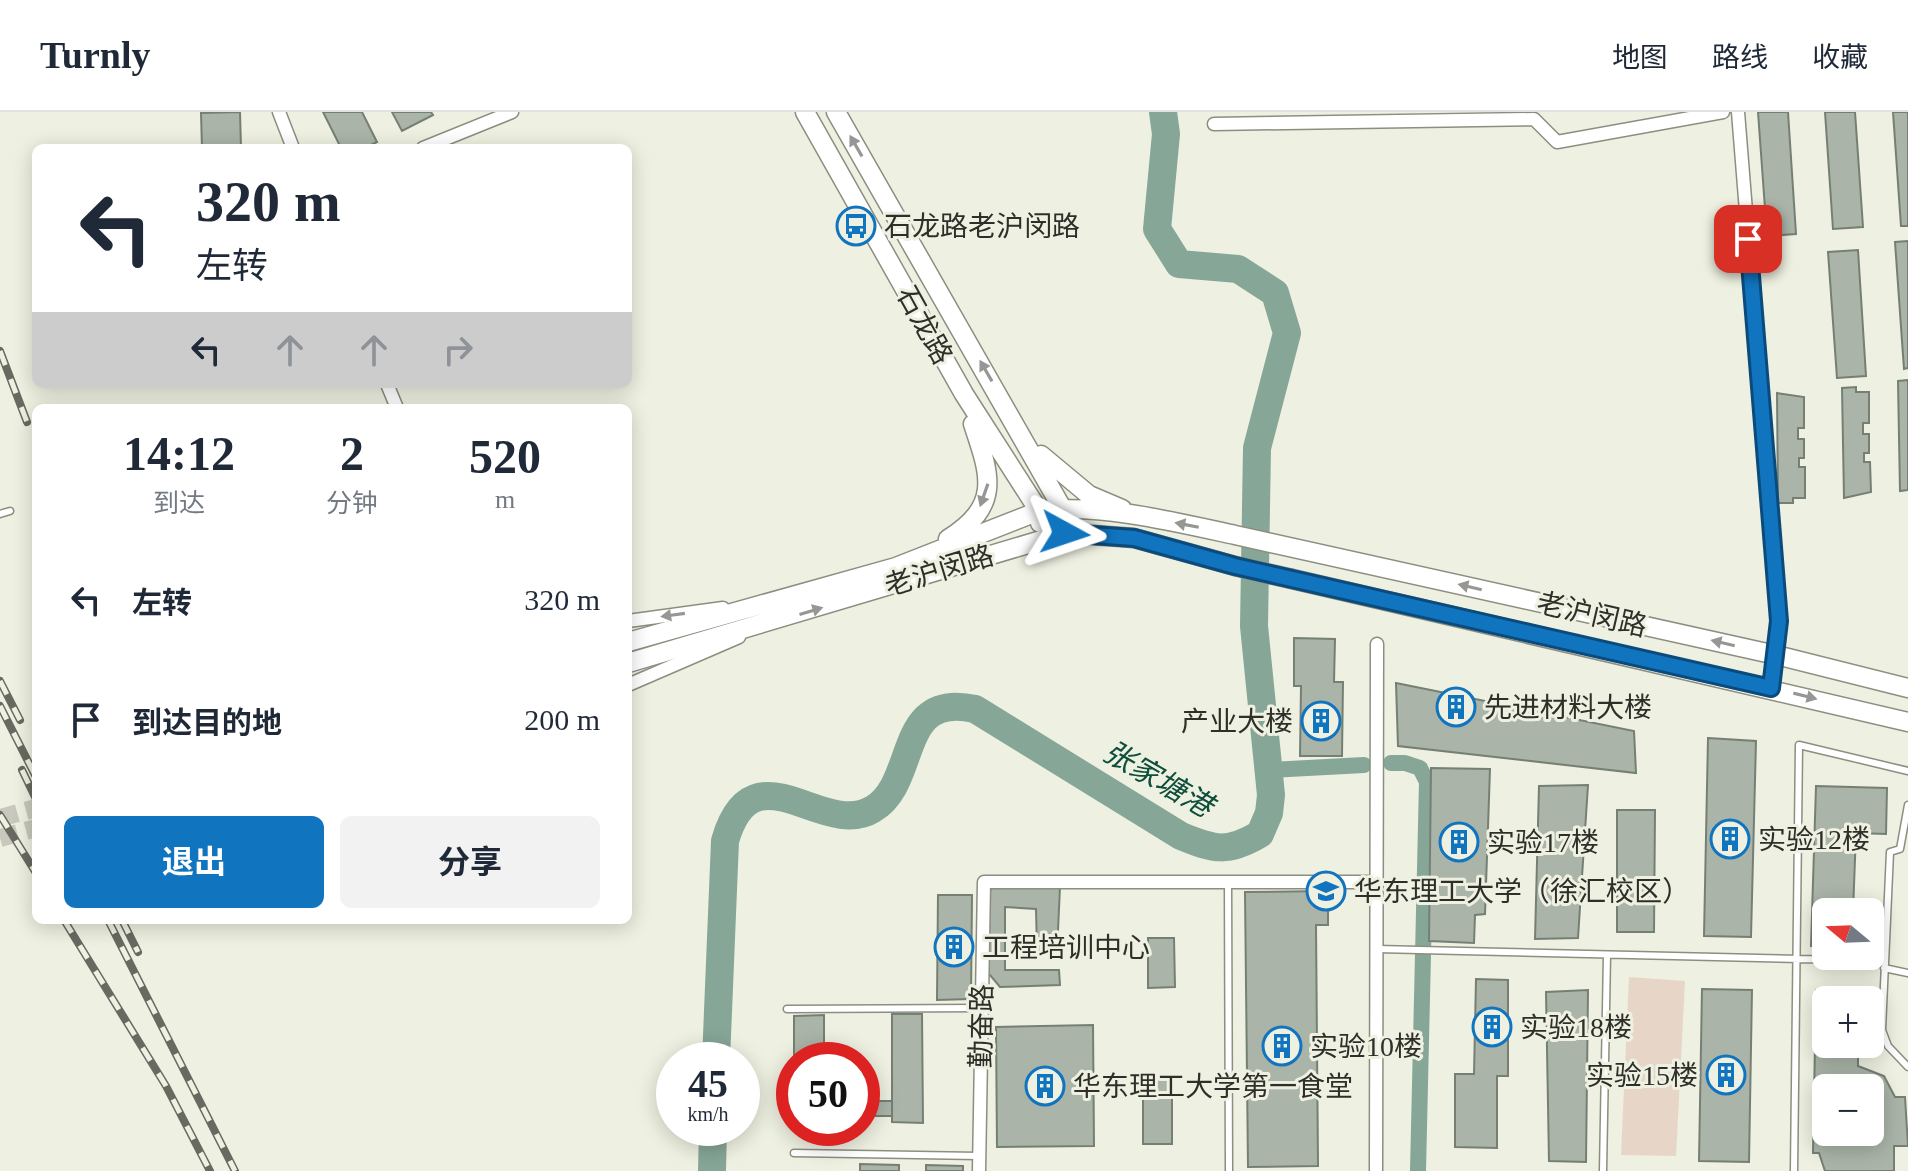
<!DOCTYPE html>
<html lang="zh">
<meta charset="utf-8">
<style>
body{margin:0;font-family:"Times New Roman","Noto Sans SC",serif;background:#f2f2f3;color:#1f2937;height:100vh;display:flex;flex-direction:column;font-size:30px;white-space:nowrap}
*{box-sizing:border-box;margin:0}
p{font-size:26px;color:#747a83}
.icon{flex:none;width:44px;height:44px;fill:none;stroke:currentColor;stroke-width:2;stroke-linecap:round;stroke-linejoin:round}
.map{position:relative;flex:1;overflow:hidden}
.details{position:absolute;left:32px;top:292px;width:600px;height:520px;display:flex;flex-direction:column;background:#fff;border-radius:12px;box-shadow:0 4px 20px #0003}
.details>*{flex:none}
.top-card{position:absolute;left:32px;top:32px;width:600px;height:244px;border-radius:12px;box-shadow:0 4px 20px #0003;background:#fff;color:#1f2937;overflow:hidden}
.needle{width:52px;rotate:289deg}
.fabs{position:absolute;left:1812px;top:786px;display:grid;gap:16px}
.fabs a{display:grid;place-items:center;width:72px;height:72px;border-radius:12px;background:#fff;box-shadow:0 4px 20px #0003;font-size:40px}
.speed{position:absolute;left:656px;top:930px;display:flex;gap:16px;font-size:40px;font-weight:700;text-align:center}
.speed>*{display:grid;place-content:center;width:104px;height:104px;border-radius:50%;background:#fff;box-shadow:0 4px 20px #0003;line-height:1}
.speed small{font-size:20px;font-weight:400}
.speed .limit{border:12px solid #d22;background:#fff;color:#111}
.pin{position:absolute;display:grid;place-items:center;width:68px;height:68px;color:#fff;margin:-34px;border-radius:16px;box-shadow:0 4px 12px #0006}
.me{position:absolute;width:88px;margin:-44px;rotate:95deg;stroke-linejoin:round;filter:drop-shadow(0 0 6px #0008)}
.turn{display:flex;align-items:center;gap:28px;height:168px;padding:0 32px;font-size:36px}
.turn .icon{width:104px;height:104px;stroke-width:2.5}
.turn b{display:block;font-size:56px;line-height:68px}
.lanes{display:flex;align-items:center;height:76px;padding:0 32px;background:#0003;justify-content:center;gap:40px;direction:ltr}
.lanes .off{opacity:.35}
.eta{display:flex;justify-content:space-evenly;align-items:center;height:136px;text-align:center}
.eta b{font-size:48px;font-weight:700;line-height:56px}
.cta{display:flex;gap:16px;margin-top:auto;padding:16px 32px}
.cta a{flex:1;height:92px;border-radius:12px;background:#1174bf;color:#fff;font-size:32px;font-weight:700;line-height:92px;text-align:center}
.cta a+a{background:#f2f2f3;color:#1f2937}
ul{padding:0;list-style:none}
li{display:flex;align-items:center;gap:24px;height:120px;padding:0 32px}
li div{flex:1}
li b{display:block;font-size:30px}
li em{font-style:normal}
header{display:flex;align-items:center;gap:48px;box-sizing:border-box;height:112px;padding:0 40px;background:#fff;border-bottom:2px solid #e0e1e3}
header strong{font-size:38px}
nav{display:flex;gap:44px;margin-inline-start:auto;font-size:28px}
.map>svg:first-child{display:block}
</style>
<header>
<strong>Turnly</strong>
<nav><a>地图</a><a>路线</a><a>收藏</a></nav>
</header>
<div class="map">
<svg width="1908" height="1059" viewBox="0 0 1908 1059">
<rect width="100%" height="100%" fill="#eef0e1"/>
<path fill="#e7d6c8" d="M1629,865L1685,869L1676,1044L1621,1043Z"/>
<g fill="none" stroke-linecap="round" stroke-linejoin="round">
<path stroke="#86a698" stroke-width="16" d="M1391,651H1405L1420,656L1427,670L1418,1059
M1269,658L1364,653"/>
<path stroke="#86a698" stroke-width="28" d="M716,948L725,729C753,631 823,728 873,697C919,670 895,579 975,597L1181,724C1215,738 1228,741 1260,722L1269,701L1271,683L1254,514L1257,336L1287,221L1275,181L1238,157L1179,152L1157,117L1166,22L1163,0
M712,1059L713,1016"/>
</g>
<path fill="#aab4a8" stroke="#767f74" stroke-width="2" fill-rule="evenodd" d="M240,0L241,36H202L201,1Z
M323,0H362L377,30L365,36H341Z
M392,0H431L433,3L402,19Z
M1758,0H1788L1796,122L1767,124Z
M1825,0H1855L1863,115L1833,117Z
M1893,0H1908V114H1901Z
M1908,129V256L1904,257L1895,130Z
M1858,138L1866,264L1837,266L1828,140Z
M1908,268V378L1900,379L1898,269Z
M1856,275V280H1869V311H1863V322H1869V341H1864V350H1870L1871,380L1844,386L1842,276Z
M1777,281L1804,285V316H1798V327H1804V346H1799V355H1805V386H1793V391H1778Z
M1294,526L1335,527L1334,570H1343L1342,644H1300L1301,574H1294Z
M1396,571L1634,619L1636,661L1398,634Z
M1708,626L1756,629L1751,825L1704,824Z
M1431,656L1490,657L1485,802L1475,803L1474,831L1429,829Z
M1588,673L1578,826L1535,827L1539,674Z
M1816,674L1887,676L1886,722L1856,721L1853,800H1826V834H1811Z
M1617,698H1655L1654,820H1617Z
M994,774L1060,775L1057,840L1037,839L1036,797L1005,795V858H1059L1060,873L1000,875L989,862L988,781Z
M1328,779V813H1316L1318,1054L1248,1055L1245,780Z
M938,783H972L971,887L937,888Z
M1148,826H1174L1175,875L1148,876Z
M1476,867L1508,868V964H1497V1036L1455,1035V962H1474Z
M1702,877L1752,878L1749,1050L1699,1049Z
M1588,878L1586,1050L1549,1049L1546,880Z
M1816,878L1859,879V888H1826V932H1858V954L1884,964L1895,985H1905L1908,1034H1894V1059H1825L1819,1041H1813ZM1826,976H1870V997L1883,998L1882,1026L1857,1025V1020H1826Z
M892,902H922L923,1011L892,1010Z
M824,903V948H794V904Z
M1093,913L1094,1034L997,1035L996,915Z
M1143,965H1172V1032H1143Z
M862,983L872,989H892V1004H871L862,1008Z
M860,1052L899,1053V1059H860Z
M926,1053L963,1054V1059H926Z"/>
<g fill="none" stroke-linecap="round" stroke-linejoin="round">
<path stroke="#c8c9bc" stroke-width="18" stroke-dasharray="18 9" stroke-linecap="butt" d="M0,706L36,696
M0,726L36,716"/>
<g stroke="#8c8e80" stroke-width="9">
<path id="lane" d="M0,402L10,399
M1908,693L1900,737L1890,740L1882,918L1888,934L1908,955
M1228,771L1229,1059
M1377,837L1885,849
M1884,856L1908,861
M787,897L981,896
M794,1041L979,1044
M1603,1059L1607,843
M1794,1059L1799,633L1908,659"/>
</g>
<g stroke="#8c8e80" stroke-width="15">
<path id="street" d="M279,0L293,36
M1738,0L1779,509L1771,576
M1214,12L1534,7L1557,30L1723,0
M423,36L512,0
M387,272L397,296
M628,509L723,496
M628,573L739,525
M979,1059L984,770H1377
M1376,1059L1377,532"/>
</g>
<g stroke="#8c8e80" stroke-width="21">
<path id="secondary" d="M805,0L964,282L1039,399L1040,411
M836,0L1062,396L1064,406
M1041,343L1089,383L1122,397
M948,427C1002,393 990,363 973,312
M1292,467L1908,610
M628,530L896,455L1039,399C1098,391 1176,410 1235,423L1776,543L1908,576
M628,551L1065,421L1134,426L1235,454"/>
</g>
<use href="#lane" stroke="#fff" stroke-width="6"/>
<use href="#street" stroke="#fff" stroke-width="12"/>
<use href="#secondary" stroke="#fff" stroke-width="18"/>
<g stroke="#686961" stroke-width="8">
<path id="rail" d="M0,239L27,310
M0,569L20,608
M0,594L36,665
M22,658L36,687
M0,703L36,761
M64,808L166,974L210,1059
M108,808L235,1059
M122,808L138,840"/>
</g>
<use href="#rail" stroke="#eef0e1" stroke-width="5" stroke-dasharray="15" stroke-linecap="butt"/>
<g stroke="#8c8e80" stroke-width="21" stroke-linecap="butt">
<path id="secondary-bridge" d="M1235,454L1292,467"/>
</g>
<use href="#secondary-bridge" stroke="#fff" stroke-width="18"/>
</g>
<defs><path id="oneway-solid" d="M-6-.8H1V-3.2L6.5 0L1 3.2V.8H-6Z" transform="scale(2)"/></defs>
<g fill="#969794">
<use href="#oneway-solid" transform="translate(856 34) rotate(-120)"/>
<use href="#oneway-solid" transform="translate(986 259) rotate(-120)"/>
<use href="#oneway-solid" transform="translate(984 383) rotate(109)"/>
<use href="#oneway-solid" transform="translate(1187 413) rotate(-169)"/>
<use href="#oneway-solid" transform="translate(1470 475) rotate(-167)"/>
<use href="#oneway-solid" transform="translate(811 499) rotate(-17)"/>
<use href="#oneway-solid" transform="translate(673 503) rotate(172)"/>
<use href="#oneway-solid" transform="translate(1723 531) rotate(-167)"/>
<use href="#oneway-solid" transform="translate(1805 584) rotate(14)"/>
</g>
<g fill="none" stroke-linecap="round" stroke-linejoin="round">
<g stroke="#0b4b7c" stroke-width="20">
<path id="route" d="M1065,421L1134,426L1235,454L1771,576L1779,509L1748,127"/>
</g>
<use href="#route" stroke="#1174bf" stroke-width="14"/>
</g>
<defs>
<g id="bus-ring" transform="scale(2)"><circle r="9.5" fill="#eef0e1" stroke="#1174bf" stroke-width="1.5"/><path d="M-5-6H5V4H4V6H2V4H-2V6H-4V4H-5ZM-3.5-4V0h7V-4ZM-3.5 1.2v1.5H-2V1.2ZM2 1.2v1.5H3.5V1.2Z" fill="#1174bf"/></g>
<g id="building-ring" transform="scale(2)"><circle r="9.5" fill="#eef0e1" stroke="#1174bf" stroke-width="1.5"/><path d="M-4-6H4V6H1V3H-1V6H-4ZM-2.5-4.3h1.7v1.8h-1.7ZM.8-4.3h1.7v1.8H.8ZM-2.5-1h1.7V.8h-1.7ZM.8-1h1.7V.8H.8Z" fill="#1174bf"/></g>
<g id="university-ring" transform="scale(2)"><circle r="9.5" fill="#eef0e1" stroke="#1174bf" stroke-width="1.5"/><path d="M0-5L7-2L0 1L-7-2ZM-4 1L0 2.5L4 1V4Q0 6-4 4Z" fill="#1174bf"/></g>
</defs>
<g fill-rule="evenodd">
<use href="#bus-ring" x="856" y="114"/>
<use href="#building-ring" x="1456" y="595"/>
<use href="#building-ring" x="1321" y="609"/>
<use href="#building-ring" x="1730" y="727"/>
<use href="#building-ring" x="1459" y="730"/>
<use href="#university-ring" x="1326" y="779"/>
<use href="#building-ring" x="954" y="835"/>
<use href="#building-ring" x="1492" y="915"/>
<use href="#building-ring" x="1282" y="934"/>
<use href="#building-ring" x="1726" y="963"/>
<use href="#building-ring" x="1045" y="974"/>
</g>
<g text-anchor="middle" stroke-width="6" stroke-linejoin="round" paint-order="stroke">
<g font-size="28" fill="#2e2f29" stroke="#eef0e1" text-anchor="start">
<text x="884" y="124">石龙路老沪闵路</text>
<text x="1484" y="605">先进材料大楼</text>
<text x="1293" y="619" text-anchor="end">产业大楼</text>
<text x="1758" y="737">实验12楼</text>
<text x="1487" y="740">实验17楼</text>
<text x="1354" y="789">华东理工大学（徐汇校区）</text>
<text x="982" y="845">工程培训中心</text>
<text x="1520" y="925">实验18楼</text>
<text x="1310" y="944">实验10楼</text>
<text x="1698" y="973" text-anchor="end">实验15楼</text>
<text x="1073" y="984">华东理工大学第一食堂</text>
</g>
<g font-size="28" fill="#2e2f29" stroke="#eef0e1">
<text transform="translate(925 213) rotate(61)" y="10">石龙路</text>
<text transform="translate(939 458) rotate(-17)" y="10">老沪闵路</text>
<text transform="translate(1592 502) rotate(13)" y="10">老沪闵路</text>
<text transform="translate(981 914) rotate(-89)" y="10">勤奋路</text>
</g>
<g font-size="30" font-style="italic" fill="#0e4e3b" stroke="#eef0e1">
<text transform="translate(1158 667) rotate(30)" y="10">张家塘港</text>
</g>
</g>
</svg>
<div class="fabs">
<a><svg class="needle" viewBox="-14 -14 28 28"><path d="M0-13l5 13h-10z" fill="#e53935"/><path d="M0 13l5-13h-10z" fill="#747a83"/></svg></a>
<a>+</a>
<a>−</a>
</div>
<div class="speed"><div>45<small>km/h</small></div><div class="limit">50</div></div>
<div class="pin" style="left:1748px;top:127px;background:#d93025"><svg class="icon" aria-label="arrive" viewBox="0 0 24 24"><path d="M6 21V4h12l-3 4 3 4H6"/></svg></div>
<svg class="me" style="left:1065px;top:421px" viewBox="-20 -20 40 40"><path d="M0-17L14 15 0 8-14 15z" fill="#1174bf" stroke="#fff" stroke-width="4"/></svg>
<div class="top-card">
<div class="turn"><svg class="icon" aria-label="left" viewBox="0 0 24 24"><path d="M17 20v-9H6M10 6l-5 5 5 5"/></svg><div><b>320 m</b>左转</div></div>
<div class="lanes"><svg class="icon" aria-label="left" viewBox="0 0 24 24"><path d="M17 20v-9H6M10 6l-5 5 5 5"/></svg><svg class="icon off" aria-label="ahead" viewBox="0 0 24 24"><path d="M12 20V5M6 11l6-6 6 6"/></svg><svg class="icon off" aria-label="ahead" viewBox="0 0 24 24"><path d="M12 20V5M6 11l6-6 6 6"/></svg><svg class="icon off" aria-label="right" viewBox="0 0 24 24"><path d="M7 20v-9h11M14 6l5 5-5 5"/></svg></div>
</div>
<section class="details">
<div class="eta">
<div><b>14:12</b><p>到达</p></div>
<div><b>2</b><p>分钟</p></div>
<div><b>520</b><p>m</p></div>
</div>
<ul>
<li><svg class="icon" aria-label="left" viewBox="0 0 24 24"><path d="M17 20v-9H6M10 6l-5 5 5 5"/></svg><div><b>左转</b></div><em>320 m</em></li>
<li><svg class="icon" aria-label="arrive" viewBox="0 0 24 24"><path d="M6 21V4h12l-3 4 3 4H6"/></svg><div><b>到达目的地</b></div><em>200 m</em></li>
</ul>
<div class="cta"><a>退出</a><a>分享</a></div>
</section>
</div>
